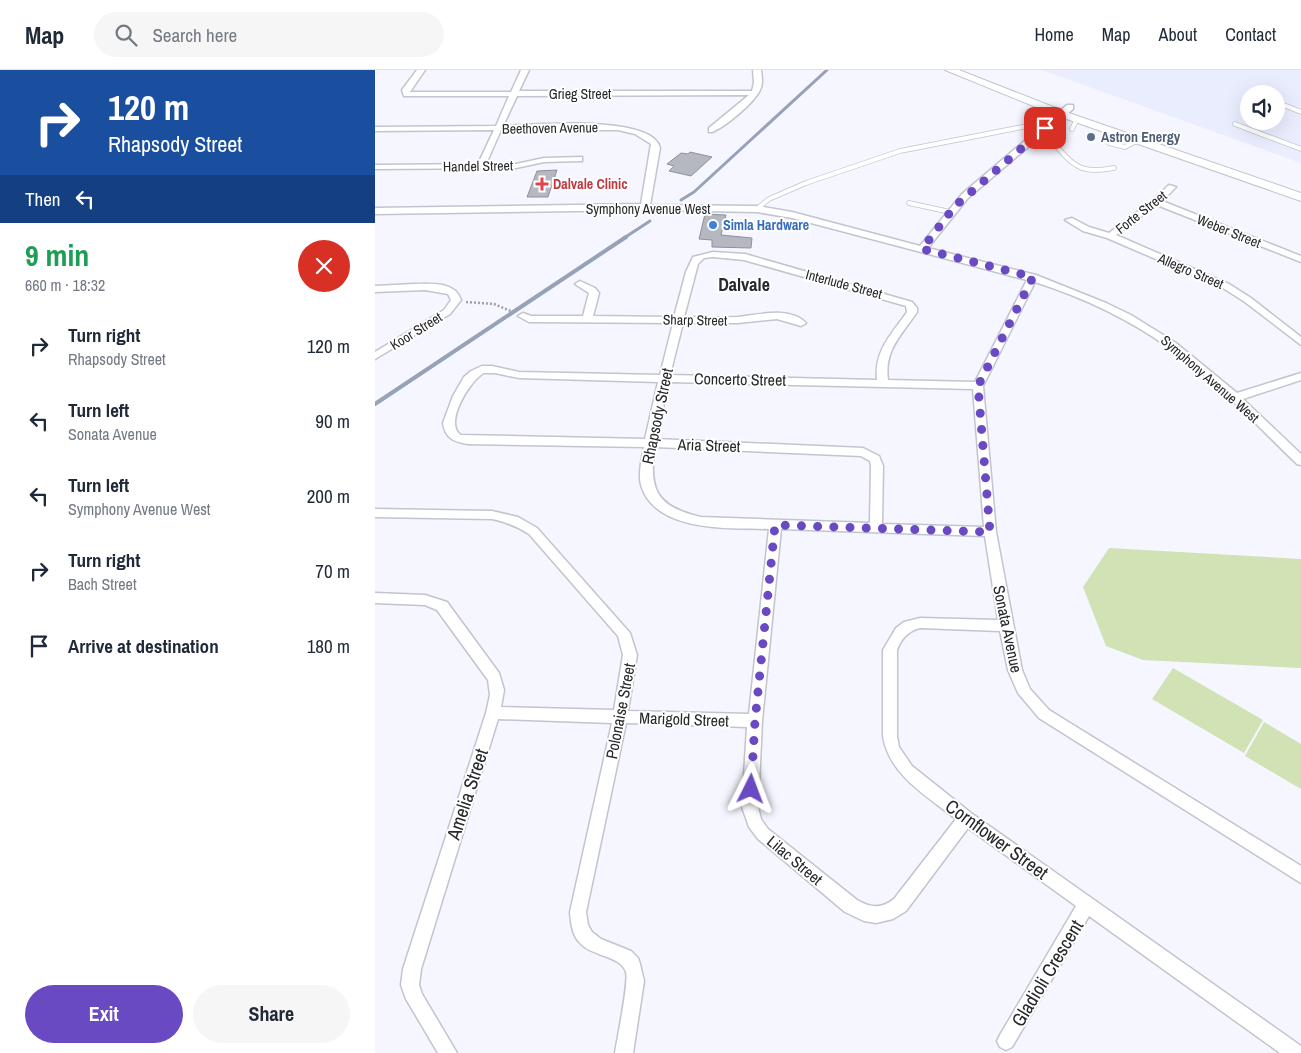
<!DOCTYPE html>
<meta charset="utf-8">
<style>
body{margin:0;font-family:"Archivo Narrow",sans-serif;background:#f6f6f7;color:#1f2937;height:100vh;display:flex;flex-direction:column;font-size:19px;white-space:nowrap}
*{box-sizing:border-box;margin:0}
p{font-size:16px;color:#747a83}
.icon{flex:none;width:28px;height:28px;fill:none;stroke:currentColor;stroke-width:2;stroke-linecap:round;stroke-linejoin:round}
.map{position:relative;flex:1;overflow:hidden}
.side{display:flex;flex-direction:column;background:#fff;width:375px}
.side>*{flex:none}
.guide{background:#1a4fa0;color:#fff;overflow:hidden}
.controls{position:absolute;left:865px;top:15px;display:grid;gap:10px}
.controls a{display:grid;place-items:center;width:45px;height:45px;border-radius:50%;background:#fff;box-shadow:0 5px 20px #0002;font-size:25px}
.pin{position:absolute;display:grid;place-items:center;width:42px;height:42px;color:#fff;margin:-21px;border-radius:10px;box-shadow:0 2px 8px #0006}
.me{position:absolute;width:55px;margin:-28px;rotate:3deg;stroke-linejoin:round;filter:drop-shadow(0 0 4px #0008)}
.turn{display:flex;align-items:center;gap:18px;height:105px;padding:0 25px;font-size:22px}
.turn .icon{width:65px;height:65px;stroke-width:2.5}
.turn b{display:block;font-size:35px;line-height:42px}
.then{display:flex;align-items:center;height:48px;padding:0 25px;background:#0003;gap:10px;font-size:19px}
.round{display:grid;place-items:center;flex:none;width:52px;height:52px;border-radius:26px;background:#f6f6f7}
.head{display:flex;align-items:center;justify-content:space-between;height:85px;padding:0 25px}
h1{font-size:30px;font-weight:700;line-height:38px;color:#1e9e55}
.cta{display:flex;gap:10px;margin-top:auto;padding:10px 25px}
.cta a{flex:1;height:58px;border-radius:30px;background:#6a4ac3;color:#fff;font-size:20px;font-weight:700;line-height:58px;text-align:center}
.cta a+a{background:#f6f6f7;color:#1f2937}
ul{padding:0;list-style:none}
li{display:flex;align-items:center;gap:15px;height:75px;padding:0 25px}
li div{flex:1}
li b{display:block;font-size:19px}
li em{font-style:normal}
header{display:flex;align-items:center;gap:30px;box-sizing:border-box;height:70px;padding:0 25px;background:#fff;border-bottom:1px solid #e0e1e3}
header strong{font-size:24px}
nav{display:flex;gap:28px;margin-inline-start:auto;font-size:18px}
.search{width:350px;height:45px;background:#f6f6f7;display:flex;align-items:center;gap:12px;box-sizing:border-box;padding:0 18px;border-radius:28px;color:#747a83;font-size:19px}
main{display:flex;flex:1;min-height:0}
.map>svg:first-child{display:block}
</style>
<header>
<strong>Map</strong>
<div class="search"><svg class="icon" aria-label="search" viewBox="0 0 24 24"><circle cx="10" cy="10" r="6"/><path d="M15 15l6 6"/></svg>Search here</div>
<nav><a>Home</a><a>Map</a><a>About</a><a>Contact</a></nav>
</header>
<main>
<section class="side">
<div class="guide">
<div class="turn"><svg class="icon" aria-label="right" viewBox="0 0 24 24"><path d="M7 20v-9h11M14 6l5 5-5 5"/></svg><div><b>120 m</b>Rhapsody Street</div></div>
<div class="then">Then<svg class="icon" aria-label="left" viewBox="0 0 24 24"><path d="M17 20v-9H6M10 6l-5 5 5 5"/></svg></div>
</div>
<div class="head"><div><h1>9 min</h1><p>660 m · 18:32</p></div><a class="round" style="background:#d93025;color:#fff"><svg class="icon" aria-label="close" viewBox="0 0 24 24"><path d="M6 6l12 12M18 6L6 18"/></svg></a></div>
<ul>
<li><svg class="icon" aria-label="right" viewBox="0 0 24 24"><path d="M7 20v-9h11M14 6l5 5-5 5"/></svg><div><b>Turn right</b><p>Rhapsody Street</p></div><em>120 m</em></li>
<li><svg class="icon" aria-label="left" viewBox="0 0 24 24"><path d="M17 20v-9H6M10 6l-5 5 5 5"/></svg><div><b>Turn left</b><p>Sonata Avenue</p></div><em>90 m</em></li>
<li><svg class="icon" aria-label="left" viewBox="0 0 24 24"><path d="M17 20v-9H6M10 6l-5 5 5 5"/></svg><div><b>Turn left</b><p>Symphony Avenue West</p></div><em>200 m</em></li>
<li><svg class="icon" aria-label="right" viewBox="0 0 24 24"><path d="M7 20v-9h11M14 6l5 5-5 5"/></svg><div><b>Turn right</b><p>Bach Street</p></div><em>70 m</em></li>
<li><svg class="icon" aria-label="arrive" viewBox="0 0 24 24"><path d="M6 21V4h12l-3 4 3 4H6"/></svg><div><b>Arrive at destination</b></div><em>180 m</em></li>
</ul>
<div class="cta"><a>Exit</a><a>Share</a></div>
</section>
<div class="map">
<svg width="926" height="983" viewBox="0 0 926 983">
<rect width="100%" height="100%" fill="#f5f6ff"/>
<path fill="#e9edfe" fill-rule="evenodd" d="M667,0H926V93ZM874,24H901V51H874Z"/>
<path fill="#d1e2b4" d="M734,478L926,489V598L768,590L731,576L708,517Z
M798,598L888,650L869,683L777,629Z
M889,652L926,674V719L870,686Z"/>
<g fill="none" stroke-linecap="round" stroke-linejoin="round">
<path stroke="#98a2b7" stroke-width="3" d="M306,130L319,122L452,0
M249,168L275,151"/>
<path stroke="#98a2b7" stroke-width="4" d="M0,334L251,167"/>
</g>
<path fill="#b6b8c1" stroke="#8f919a" d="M315,82L337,87L316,106L294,101L299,96L292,94L306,83L313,84Z
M182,100L173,127H152L162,101Z
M330,144L351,145L346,165L377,168L376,178L337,177V170L324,169Z"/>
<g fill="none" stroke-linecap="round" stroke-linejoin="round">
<g stroke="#c2c4ce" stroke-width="5.5">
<path id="service" d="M901,32L926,42
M860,54L926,79
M670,58C671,67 677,71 683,78C701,100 711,103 739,98
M697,59L702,49
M734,73L750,77L763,70
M534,133L575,142
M382,139L394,129L431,113L525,81L678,51"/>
</g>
<g stroke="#c2c4ce" stroke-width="3">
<path id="minor" d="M42,0H50L35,22H136L146,0H154L144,21H377L379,13L378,0H386C387,7 388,14 385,20C379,33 350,57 337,62H334V58L374,25L142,26L128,56C156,55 278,44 285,78L275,135L382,136L417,142L545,176L587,124L692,35H698V39L593,128L553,178L661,205L731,233L756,245L801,273L862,323L926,303V310L868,329L926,384V395L922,394C880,354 841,310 793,277C752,248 707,227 660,212L608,316L621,462L647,600L655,619L674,640L926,796V813L664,648L643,623L633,600L625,561L545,558C533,561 526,569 522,580V666L524,677L537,696L596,743L926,976V983H905L714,846L637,977L631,980L625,977L622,971L625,965L701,836L593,758L531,841L518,849L501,853L489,851L470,842L383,769L374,757L367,737L372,657L251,653L211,842L213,855L217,862L226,869L256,881L263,888L265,894L269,911L258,983H240C242,969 254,913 251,902C246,886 217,886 206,874C197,866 196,853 195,842L237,653L123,649L46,899L44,915L47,924L82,983H63L31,929L26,915L28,899L111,643L115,625L113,610L62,540L50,535L0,533V523L50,525L72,532L124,603L129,620L126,637L239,640L248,585L243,566L154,464C142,456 131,452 117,449L0,447V439L117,441L143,447L162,458L255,563L262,585L253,641L374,644L394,459C356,458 280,463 266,415C263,403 267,389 269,377L93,374C79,372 70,368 68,353L78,326L89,307L96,301L107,296H117L144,302L285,305L298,253L154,252L143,246L148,243L156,246H208L214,223L200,214L205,211L220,218L224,223L218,246L299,247L311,202L318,187L338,182L370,184L537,232L542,238V242C526,266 509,280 513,310L600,312L652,210L417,148L382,142L270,140L0,144V138L266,134L276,74L260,64L243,60H126L111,94H141L169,88L207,87V91H204L169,92L141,98L0,99V95L103,94L119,60L0,61V57L121,56L134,26H29L27,20ZM338,187L369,190L531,236L532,242C516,265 499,281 502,310L295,305L308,253H363L402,249L426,256L431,253C414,236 384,245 363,247C346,248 327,247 309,247L323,194L329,188ZM109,303H120L144,308L283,312L270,369L86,365C68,354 95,310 109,303ZM294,312L598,319L609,457L507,454L508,396L504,386L488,378L281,369ZM280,377L486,386L495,391L496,396L495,453L326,447C282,437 273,420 280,377ZM406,459L610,466L623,550L545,548L529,552L521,558L508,580V666C514,705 552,726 581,749L519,829C506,839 496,838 482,830L393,759L386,749L383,737L387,651Z
M794,115L801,117L787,131L926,186V192L782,135L741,165L854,214L876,228L926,267V275L870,232L848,218L732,168L708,161L690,150L697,148L714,157L734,163L778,130Z
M39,214C55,214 80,211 86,230L75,244L0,289V282L69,240L76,230L73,224L50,220L0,222V216Z"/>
</g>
<g stroke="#c2c4ce" stroke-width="2">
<path id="secondary" d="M570,0H584L691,42L926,123V131L683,46Z"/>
</g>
<path stroke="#a1a2a9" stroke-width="2.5" stroke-dasharray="2 2" stroke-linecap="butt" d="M91,232L119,234L138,242"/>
<use href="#service" stroke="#fff" stroke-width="4"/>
<use href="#minor" fill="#fff" fill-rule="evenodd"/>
<use href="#secondary" fill="#fff" fill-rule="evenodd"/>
</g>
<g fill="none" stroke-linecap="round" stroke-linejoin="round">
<path stroke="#6a4ac3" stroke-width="9" stroke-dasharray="0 16.2" d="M376,719L380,651L400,455L615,462L603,316L658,207L547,179L580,136L670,58"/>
</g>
<circle fill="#5c6f8a" stroke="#fff" stroke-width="2" cx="716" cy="67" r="5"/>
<path fill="#e0444e" stroke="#fff" stroke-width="2" d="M164.5 106.5h5v5h5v5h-5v5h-5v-5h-5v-5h5z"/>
<circle fill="#3f7fe0" stroke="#fff" stroke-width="2" cx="338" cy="155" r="5"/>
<g text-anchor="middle" stroke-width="4" stroke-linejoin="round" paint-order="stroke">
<g font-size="14" fill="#27282c" stroke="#fff">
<text x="205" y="29">Grieg Street</text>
<text transform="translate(175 58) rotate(-1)" y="5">Beethoven Avenue</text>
<text transform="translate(103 96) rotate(-1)" y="5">Handel Street</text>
<text x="273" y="144">Symphony Avenue West</text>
<text transform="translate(766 142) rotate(-38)" y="5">Forte Street</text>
<text transform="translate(854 161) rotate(22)" y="5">Weber Street</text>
<text transform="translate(816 201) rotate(23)" y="5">Allegro Street</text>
<text transform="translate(469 214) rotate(15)" y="5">Interlude Street</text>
<text transform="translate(320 250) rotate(1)" y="5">Sharp Street</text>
<text transform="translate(41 261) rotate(-32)" y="5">Koor Street</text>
<text transform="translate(835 309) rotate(41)" y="5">Symphony Avenue West</text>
</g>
<g font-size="14" font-weight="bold" fill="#4e5e75" stroke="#fff" text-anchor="start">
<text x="726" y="72">Astron Energy</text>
</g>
<g font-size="14" font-weight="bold" fill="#be3a42" stroke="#fff" text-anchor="start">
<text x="178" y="119">Dalvale Clinic</text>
</g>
<g font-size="14" font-weight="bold" fill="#366cbe" stroke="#fff" text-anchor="start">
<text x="348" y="160">Simla Hardware</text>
</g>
<g font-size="16" fill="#27282c" stroke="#fff">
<text transform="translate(365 309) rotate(1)" y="6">Concerto Street</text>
<text transform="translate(282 346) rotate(-78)" y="6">Rhapsody Street</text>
<text transform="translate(334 375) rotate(2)" y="6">Aria Street</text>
<text transform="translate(633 559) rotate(78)" y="6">Sonata Avenue</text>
<text transform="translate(245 641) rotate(-79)" y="6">Polonaise Street</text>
<text transform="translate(309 649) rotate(2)" y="6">Marigold Street</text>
<text transform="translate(420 790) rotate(40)" y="6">Lilac Street</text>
</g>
<g font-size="18" font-weight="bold" fill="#27282c" stroke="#fff">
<text x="369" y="221">Dalvale</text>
</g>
<g font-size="19" fill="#27282c" stroke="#fff">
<text transform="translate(92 724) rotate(-72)" y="7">Amelia Street</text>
<text transform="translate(622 769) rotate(36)" y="7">Cornflower Street</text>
<text transform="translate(672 903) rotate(-59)" y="7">Gladioli Crescent</text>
</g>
</g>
</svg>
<div class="controls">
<a><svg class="icon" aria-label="sound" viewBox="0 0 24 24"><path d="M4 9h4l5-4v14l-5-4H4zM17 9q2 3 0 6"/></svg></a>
</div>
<div class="pin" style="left:670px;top:58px;background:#d93025"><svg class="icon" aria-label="arrive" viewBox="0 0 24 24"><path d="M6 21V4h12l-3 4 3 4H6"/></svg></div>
<svg class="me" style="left:376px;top:719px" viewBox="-20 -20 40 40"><path d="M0-17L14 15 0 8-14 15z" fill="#6a4ac3" stroke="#fff" stroke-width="4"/></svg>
</div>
</main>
